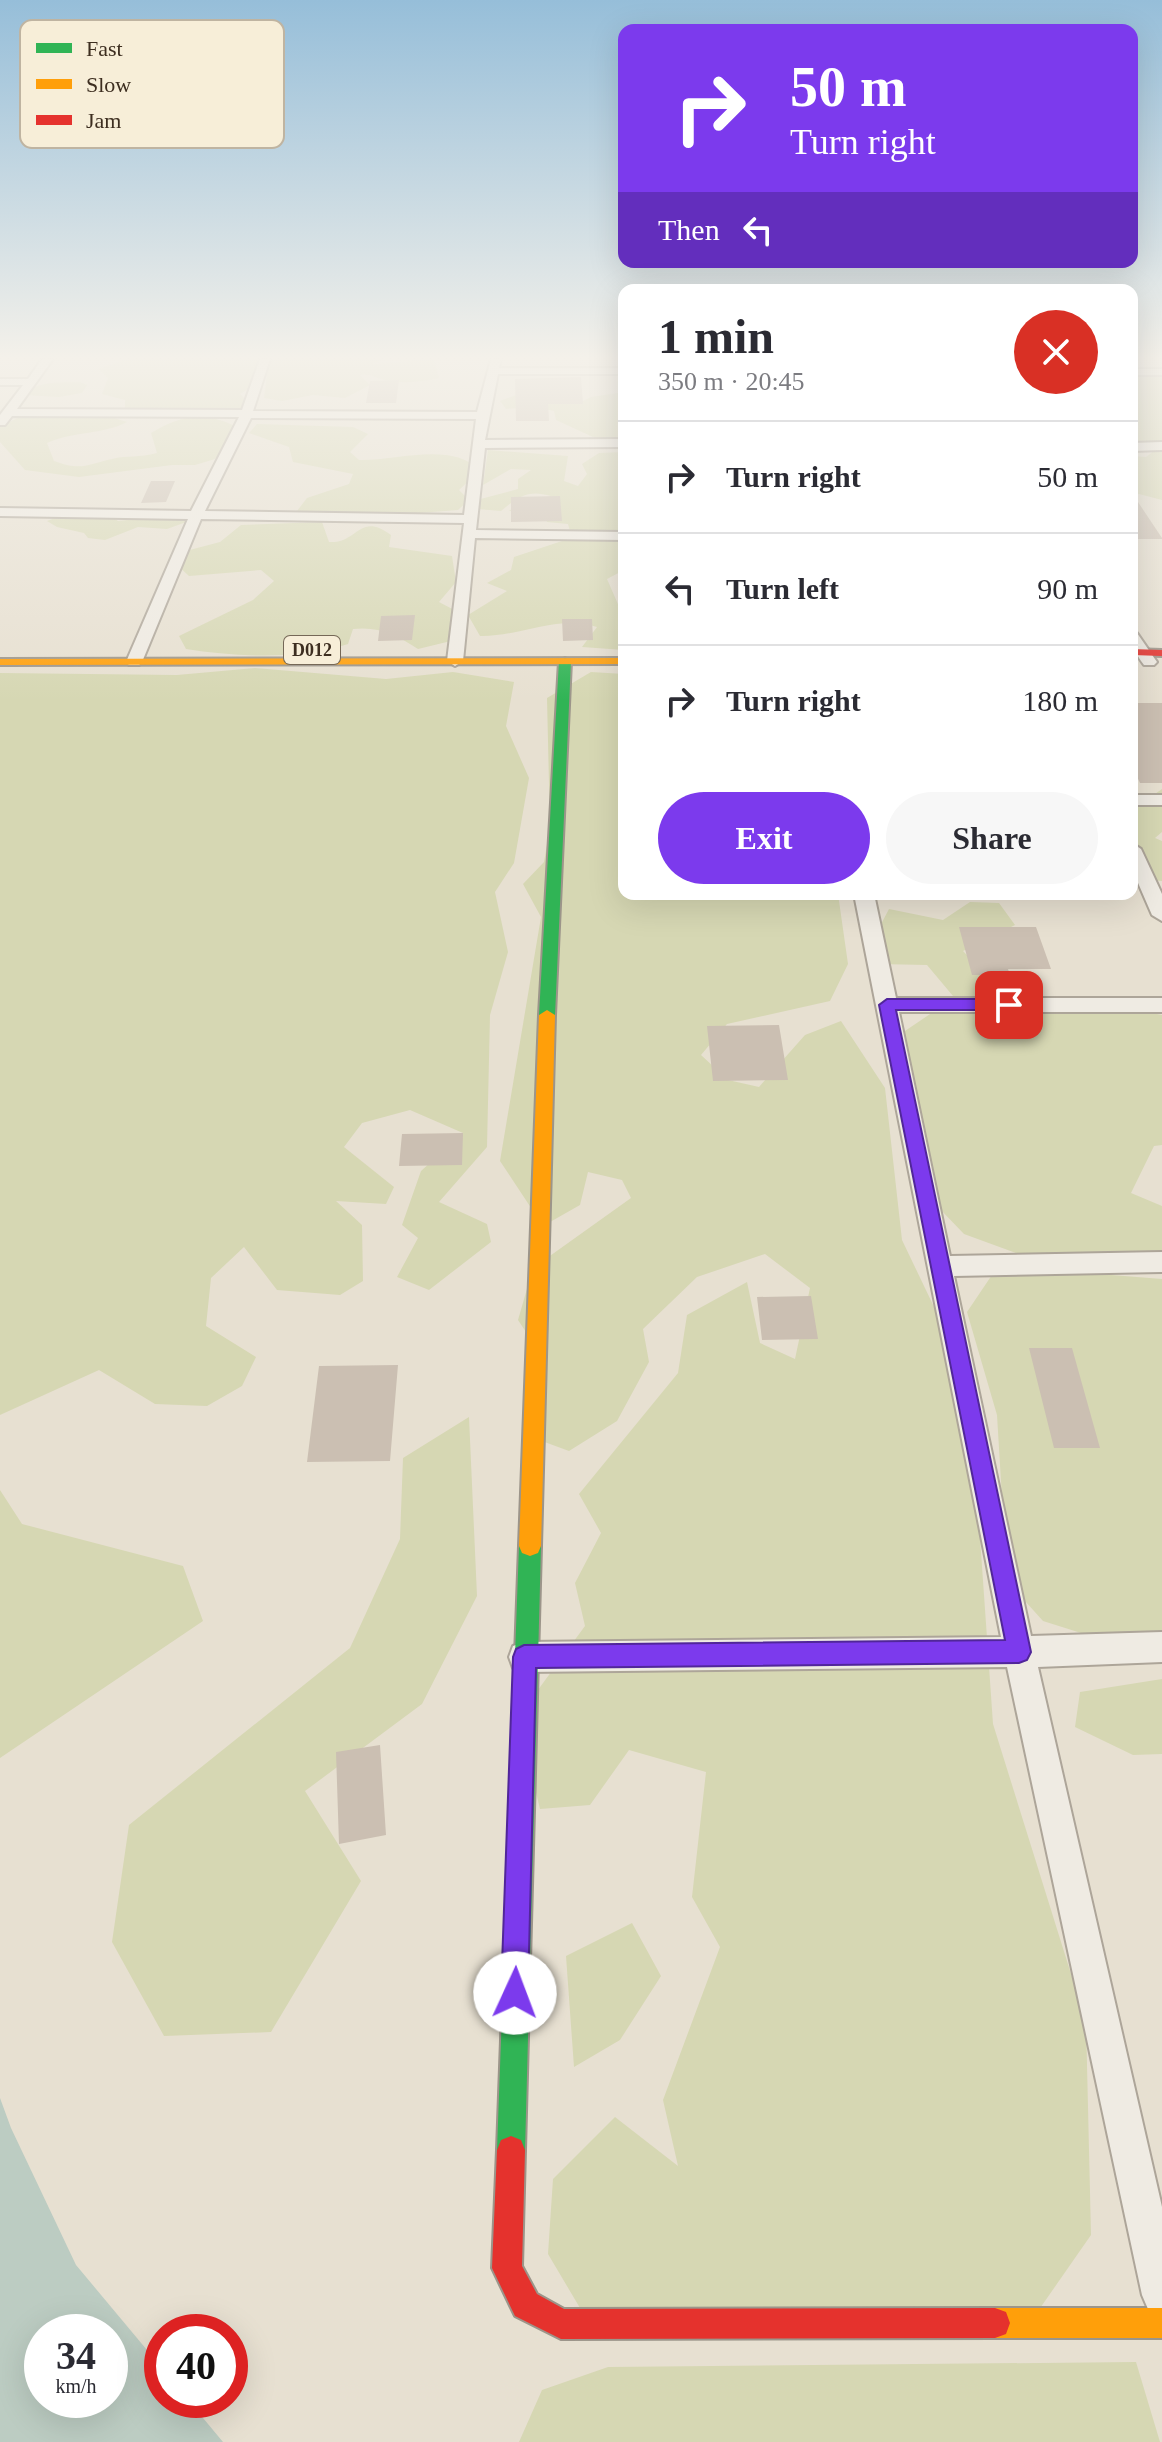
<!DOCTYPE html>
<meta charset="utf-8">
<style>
body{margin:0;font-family:"Times New Roman",serif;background:#f7f7f7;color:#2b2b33;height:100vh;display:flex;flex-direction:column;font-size:30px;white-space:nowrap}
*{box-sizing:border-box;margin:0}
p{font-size:26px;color:#7c7c81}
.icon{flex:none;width:44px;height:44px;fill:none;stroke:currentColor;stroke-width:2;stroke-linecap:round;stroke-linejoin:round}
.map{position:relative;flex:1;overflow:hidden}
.side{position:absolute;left:618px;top:284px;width:520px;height:616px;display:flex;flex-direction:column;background:#fff;border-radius:16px;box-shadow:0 8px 32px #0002}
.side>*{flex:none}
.top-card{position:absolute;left:618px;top:24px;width:520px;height:244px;border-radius:16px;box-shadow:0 8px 32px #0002;background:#7c3aed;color:#fff;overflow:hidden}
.speed{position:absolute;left:24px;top:2314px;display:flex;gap:16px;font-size:40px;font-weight:700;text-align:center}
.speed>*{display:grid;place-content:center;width:104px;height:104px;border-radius:50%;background:#fff;box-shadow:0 8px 32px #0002;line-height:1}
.speed small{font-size:20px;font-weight:400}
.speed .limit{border:12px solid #d22;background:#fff;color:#111}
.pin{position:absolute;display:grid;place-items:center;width:68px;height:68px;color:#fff;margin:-34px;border-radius:16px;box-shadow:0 4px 12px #0006}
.me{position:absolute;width:88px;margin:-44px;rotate:2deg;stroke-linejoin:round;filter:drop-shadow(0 0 6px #0008)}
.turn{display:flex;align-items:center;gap:28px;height:168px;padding:0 40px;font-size:36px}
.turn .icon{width:104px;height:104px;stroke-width:2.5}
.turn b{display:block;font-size:56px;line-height:68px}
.then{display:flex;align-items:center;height:76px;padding:0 40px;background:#0003;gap:16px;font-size:30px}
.round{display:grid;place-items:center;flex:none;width:84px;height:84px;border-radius:42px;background:#f7f7f7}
.head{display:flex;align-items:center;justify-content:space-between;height:136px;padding:0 40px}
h1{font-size:48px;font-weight:800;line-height:60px}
.button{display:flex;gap:16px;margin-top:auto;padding:16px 40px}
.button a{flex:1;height:92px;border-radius:48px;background:#7c3aed;color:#fff;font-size:32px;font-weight:800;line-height:92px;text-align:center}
.button a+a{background:#f7f7f7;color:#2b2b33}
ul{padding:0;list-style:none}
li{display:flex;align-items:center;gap:24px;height:112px;padding:0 40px;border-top:2px solid #e1e1e2}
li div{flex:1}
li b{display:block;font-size:30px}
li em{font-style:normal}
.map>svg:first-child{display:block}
</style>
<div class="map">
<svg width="1162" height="2442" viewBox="0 0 1162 2442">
<rect width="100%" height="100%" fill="#e7e0d1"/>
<path fill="#d6d7b3" d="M127,359H257L265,364L254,371L253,386L240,394L251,405C220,419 157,417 125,408V400L102,394L108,378L99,369Z
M269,359H383L372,364C377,365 422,359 434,359L439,378C420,382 405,384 385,380C375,378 370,373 360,375L370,385L345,398L313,395L282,401L264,398Z
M1132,376H1162V446L1132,442Z
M80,382L87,385L82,393L59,397L24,395C37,380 62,383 80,382Z
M533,389L579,403L591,397L624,392V427L621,428L624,440L606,443L556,420L554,411L535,407L506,409L500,401Z
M43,412L111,417L127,422C102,435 73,431 47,443L54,461C82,471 85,465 112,459C127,455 139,458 157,453L151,433C180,415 205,411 237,427L215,459L195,465H172L79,477L25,470L0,442V426L18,418Z
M257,424L353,427L368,434L350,452L359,460C395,461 451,441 480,470L459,490L469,500L458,510L407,514L370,512L331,517L297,511L307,498L349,484L353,474L293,462L289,447L249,433Z
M1158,448H1162V500L1139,494L1132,496V456L1146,457Z
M488,450L568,456L564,481L578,486L587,474L582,464L599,453L624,452V532L570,531L568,524L547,522L542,511H509L518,504L551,496C528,489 518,497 501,511L477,509L473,501L518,489V479L531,470L511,469L483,485Z
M60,516L112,517L118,521L164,516L189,518V521L167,529L138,527L105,540L88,538L84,533L57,527L47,521Z
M322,522L329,542C358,544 359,511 391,535L389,547L452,556L456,582L439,602L458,612L455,640L418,649C397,635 379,626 353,629L348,644C298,660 237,657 186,649L179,636L253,600L274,581L261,570L189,576L177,565L182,552L220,542L241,525Z
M624,536V570L607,579L624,618V650L582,647L597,627C560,614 519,637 480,636L468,615L507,591L487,583L511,570L514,557L571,538Z
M255,668L386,679L453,672L514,682L506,726L529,778L514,863L495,892L508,952L490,1015L487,1147L439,1202L487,1224L491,1242L429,1290L397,1277L418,1238L402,1225L421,1171L463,1133L410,1110L362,1123L344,1147L394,1187L386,1204L336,1201L362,1225L363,1281L340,1295L277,1290L244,1247L211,1278L206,1326L256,1357L242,1386L207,1406L155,1404L99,1370L0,1415V673L177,675Z
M591,672L624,674V894H838L848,964L830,1001L727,1024L701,1055L728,1080L759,1087L805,1035L841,1021L885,1088L902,1240L969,1380L993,1724L1086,2022L1091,2235L1029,2324L596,2335L548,2254L553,2179L615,2117L678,2166L663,2100L720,1947L692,1897L706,1772L629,1750L590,1805L540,1809L518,1717L585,1626L575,1583L601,1533L579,1494L678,1373L687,1315L747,1282L760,1343L795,1359L810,1288L765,1254L697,1277L643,1329L649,1362L617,1421L569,1451L531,1437L542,1356L518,1320L533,1268L631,1198L622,1180L588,1172L580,1205L543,1226L500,1161L541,917L523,884L544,862L550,827L547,698Z
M1162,789V832L1155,838L1162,841V881L1137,879L1132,867V810Z
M970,902L999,903L1015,925L963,951L998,987L992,999L953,996L927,965L878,964L871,943L889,909L943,920Z
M1111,1005L1162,1015V1145L1154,1146L1131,1193L1162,1206V1265L1032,1259L964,1234L939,1208L902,1033L939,1008Z
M998,1266L1162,1279V1650H1135L1043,1621L1007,1581L997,1415L967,1312Z
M469,1417L477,1596L422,1704L305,1791L361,1881L271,2032L164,2036L112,1942L129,1825L350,1648L400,1539L403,1458Z
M0,1490L22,1524L183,1566L203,1621L0,1758Z
M1162,1679V1754L1133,1755L1075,1727L1080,1692Z
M632,1923L661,1976L620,2040L574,2067L566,1956Z
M1136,2362L1160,2442H519L542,2390L608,2367Z"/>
<path fill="#bcccc2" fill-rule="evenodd" d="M0,2098L11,2128L76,2265L162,2368V2400H188L223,2442H0ZM42,2332H110V2400H42Z"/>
<path fill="#cbbfb2" d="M581,377L583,404H548L549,421H516L515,379Z
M399,380L396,403H366L370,381Z
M151,481H175L166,502L141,503Z
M1132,493L1162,538V539H1132Z
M560,496L562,521L511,522V497Z
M415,615L412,640L378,641L381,616Z
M562,619H592L593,640L563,641Z
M1132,703H1162V783H1140L1132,766Z
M959,927H1036L1051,969H1008L1010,975H972Z
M779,1025L788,1080L713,1081L707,1026Z
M463,1133L462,1165L399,1166L402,1134Z
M811,1296L818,1339L762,1340L757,1297Z
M1029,1348H1072L1100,1448H1054Z
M398,1365L390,1461L307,1462L319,1366Z
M380,1745L386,1835L339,1844L336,1752Z"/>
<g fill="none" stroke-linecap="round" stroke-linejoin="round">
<g stroke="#ada599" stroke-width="4">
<path id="street" d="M42,359H53L17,409L242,410L260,359H270L253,411L477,412L491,359H501L499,368H624V374H498L485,440L624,439V447L485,448L476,530L624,532V540L475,538L463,661L455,666L447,661L464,523L201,519L142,662L139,665H129L126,662L188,519L0,516V508L191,511L239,417L12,416L5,425H0V415L23,385H0V379H28ZM251,418L476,419L464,515L205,511Z
M1132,369H1162V375H1132Z
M1162,442V450L1132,451V443Z
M1132,631L1137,633L1157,662L1154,665H1144C1135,653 1132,646 1132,631Z
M1132,795H1162V805H1132Z
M1132,843L1141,849L1162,894V921L1152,915L1132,869Z
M854,894H874L896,998H1162V1012H899L950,1256L1162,1252V1272L954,1276L1031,1636L1162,1632V1662L1038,1667L1162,2207V2315L1148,2309L1142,2295L1007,1667L524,1672L513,1668L509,1657L513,1646L524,1642L1001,1637Z"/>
</g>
<g stroke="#9c958a" stroke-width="4">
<path id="fast" d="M565,658L571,661L555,1015L547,1020L539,1015L559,661Z
M530,1536L538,1539L541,1546L525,2150L521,2160L511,2164L501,2160L497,2150L519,1546L522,1539Z"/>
</g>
<g stroke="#9c958a" stroke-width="4">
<path id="slow" d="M624,658V664L0,665V659Z
M547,1010L555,1015L541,1546L538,1553L530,1556L522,1553L519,1546L539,1015Z
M995,2308H1162V2338H995L984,2334L980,2323L984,2312Z"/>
</g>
<g stroke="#9c958a" stroke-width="4">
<path id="jam" d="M1132,649L1162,650V656L1132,655Z
M511,2136L521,2140L525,2150L522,2266L537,2294L564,2309L995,2308L1006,2312L1010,2323L1006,2334L995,2338L561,2339L515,2316L492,2268L497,2150L501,2140Z"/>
</g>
<use href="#street" fill="#efebe3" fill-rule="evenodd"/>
<use href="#fast" fill="#30b455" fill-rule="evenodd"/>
<use href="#slow" fill="#ff9f0a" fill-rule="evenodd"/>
<use href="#jam" fill="#e5322d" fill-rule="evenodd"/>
</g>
<linearGradient id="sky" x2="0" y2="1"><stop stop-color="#96bed9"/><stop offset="0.51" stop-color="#f4f1ea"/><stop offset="1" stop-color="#f4f1ea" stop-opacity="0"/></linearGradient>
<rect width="1162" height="701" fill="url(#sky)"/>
<path fill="#7c3aed" stroke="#51269a" stroke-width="2" d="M887,999H1009L1017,1005L1009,1010H896L1031,1652L1027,1660L1019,1663L536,1668L528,1993L524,2003L515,2007L505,2003L501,1993L513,1657L516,1649L524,1645L1005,1640L879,1005Z"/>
<g text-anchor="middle" stroke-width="8" stroke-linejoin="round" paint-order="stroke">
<rect fill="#f7eed8" stroke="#756857" stroke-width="2" x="284" y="636" width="56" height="28" rx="6"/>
<g font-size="18" font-weight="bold" fill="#3d2e20">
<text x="312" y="656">D012</text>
</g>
</g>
<rect x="20" y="20" width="264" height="128" rx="12" fill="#f7eed8" stroke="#bfb4a1" stroke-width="2"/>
<rect x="36" y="43" width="36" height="10" fill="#30b455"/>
<rect x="36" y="79" width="36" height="10" fill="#ff9f0a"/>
<rect x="36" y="115" width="36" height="10" fill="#e5322d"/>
<g font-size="22" fill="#3d2e20">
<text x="86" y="56">Fast</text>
<text x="86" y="92">Slow</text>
<text x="86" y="128">Jam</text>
</g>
</svg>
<div class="speed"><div>34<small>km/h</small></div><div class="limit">40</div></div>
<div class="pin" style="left:1009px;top:1005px;background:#d93025"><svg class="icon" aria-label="arrive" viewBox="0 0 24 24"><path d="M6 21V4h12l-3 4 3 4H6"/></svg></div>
<svg class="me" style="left:515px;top:1993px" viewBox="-20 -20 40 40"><circle r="19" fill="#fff"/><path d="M0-13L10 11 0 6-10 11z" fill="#7c3aed"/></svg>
<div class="top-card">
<div class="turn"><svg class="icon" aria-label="right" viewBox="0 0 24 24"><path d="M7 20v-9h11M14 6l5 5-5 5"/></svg><div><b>50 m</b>Turn right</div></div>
<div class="then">Then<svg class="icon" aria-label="left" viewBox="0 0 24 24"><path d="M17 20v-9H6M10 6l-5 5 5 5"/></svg></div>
</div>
<section class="side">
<div class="head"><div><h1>1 min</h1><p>350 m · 20:45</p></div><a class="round" style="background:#d93025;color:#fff"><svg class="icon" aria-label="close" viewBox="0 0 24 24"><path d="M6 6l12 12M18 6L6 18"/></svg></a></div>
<ul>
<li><svg class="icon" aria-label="right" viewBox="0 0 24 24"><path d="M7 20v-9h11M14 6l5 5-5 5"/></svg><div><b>Turn right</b></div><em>50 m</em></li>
<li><svg class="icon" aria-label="left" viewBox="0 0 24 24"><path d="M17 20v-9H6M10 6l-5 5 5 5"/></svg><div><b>Turn left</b></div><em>90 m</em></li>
<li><svg class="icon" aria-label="right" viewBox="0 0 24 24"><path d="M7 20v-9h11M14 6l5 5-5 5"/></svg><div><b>Turn right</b></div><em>180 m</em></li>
</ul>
<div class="button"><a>Exit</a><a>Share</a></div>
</section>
</div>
